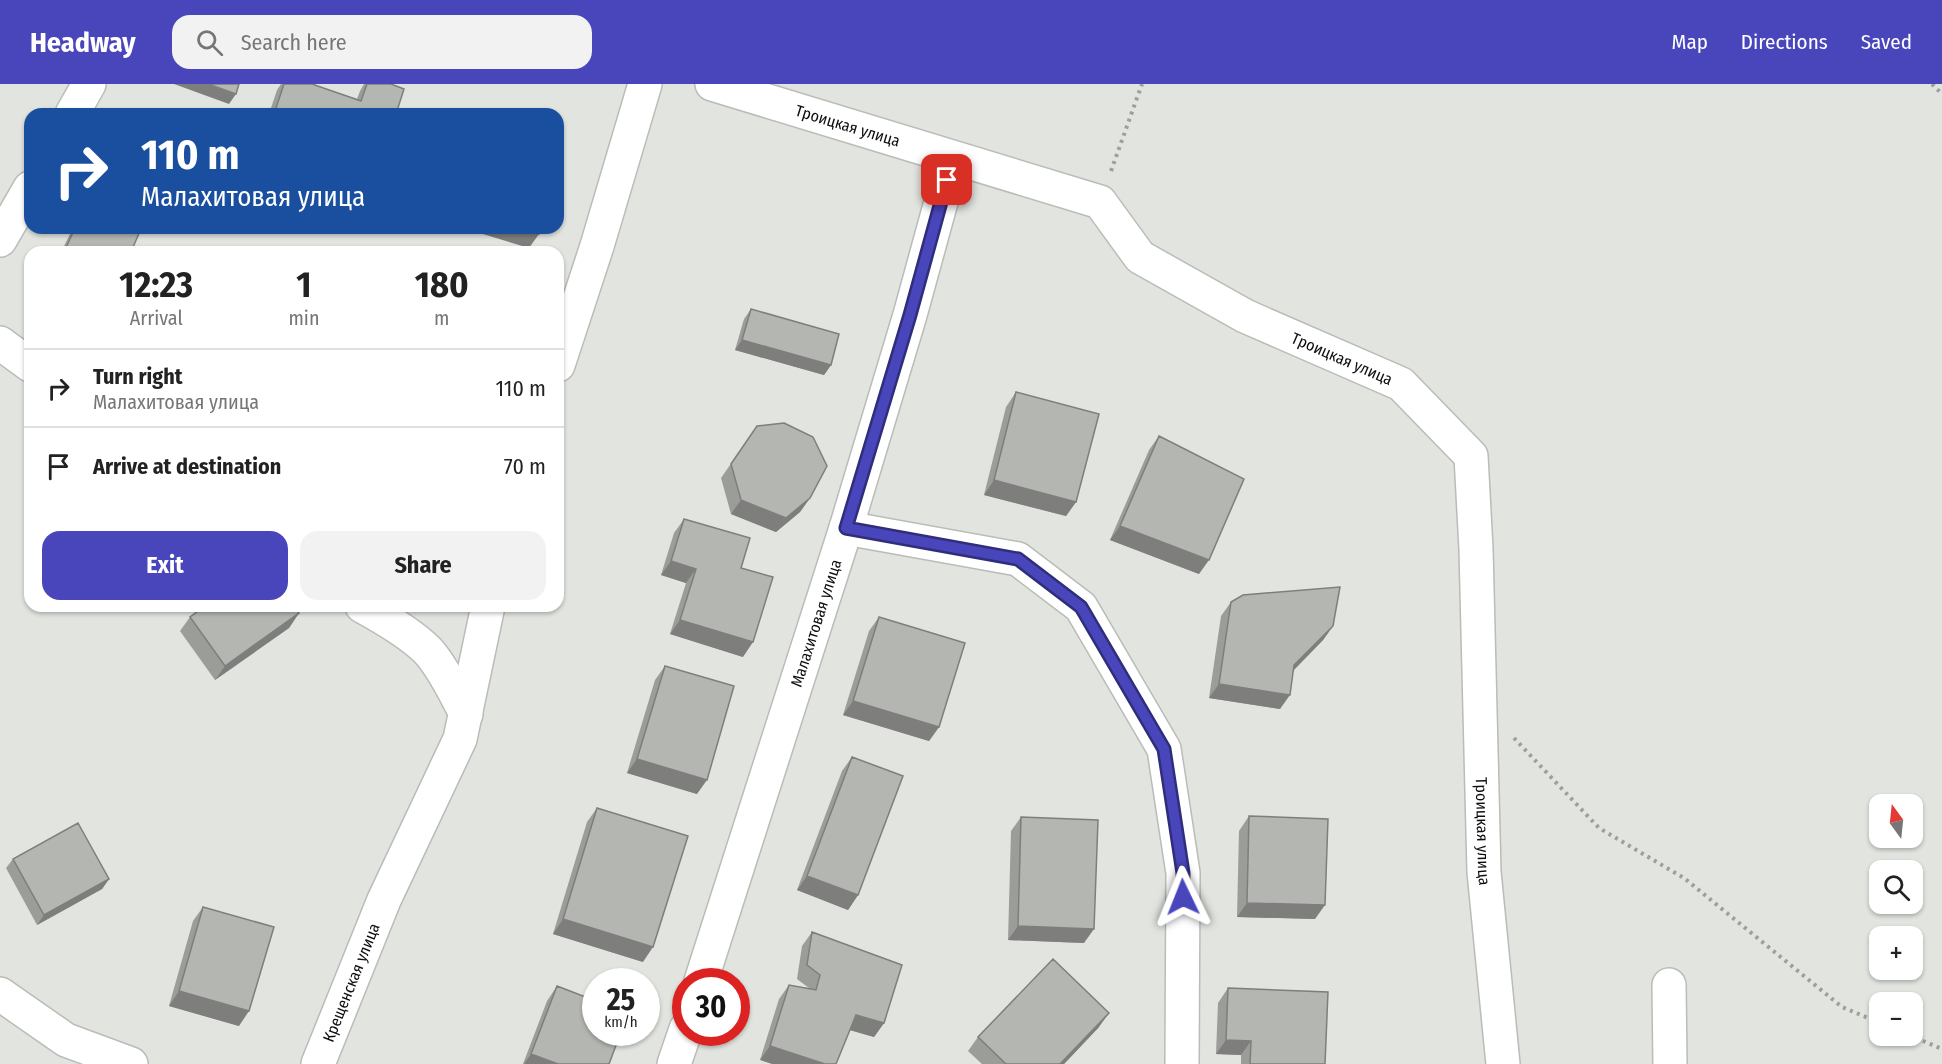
<!DOCTYPE html>
<meta charset="utf-8">
<style>
body{margin:0;font-family:"Fira Sans Condensed",sans-serif;background:#f2f2f2;color:#222;height:100vh;display:flex;flex-direction:column;font-size:22px;white-space:nowrap}
*{box-sizing:border-box;margin:0}
p{font-size:20px;color:#767676}
.icon{flex:none;width:33px;height:33px;fill:none;stroke:currentColor;stroke-width:2;stroke-linecap:round;stroke-linejoin:round}
.map{position:relative;flex:1;overflow:hidden}
.side{position:absolute;left:24px;top:162px;width:540px;height:366px;display:flex;flex-direction:column;background:#fff;border-radius:18px;box-shadow:0 2px 4px #0004}
.side>*{flex:none}
.guide{position:absolute;left:24px;top:24px;width:540px;height:126px;border-radius:18px;box-shadow:0 2px 4px #0004;background:#1a4fa0;color:#fff;overflow:hidden}
.needle{width:39px;rotate:345deg}
.buttons{position:absolute;left:1869px;top:710px;display:grid;gap:12px}
.buttons a{display:grid;place-items:center;width:54px;height:54px;border-radius:12px;background:#fff;box-shadow:0 2px 4px #0004;font-size:30px}
.speed{position:absolute;left:582px;top:884px;display:flex;gap:12px;font-size:30px;font-weight:700;text-align:center}
.speed>*{display:grid;place-content:center;width:78px;height:78px;border-radius:50%;background:#fff;box-shadow:0 2px 4px #0004;line-height:1}
.speed small{font-size:15px;font-weight:400}
.speed .limit{border:9px solid #d22;background:#fff;color:#111}
.pin{position:absolute;display:grid;place-items:center;width:51px;height:51px;color:#fff;margin:-26px;border-radius:12px;box-shadow:0 3px 9px #0006}
.me{position:absolute;width:66px;margin:-33px;rotate:358deg;stroke-linejoin:round;filter:drop-shadow(0 0 4px #0008)}
.turn{display:flex;align-items:center;gap:21px;height:126px;padding:0 18px;font-size:27px}
.turn .icon{width:78px;height:78px;stroke-width:2.5}
.turn b{display:block;font-size:42px;line-height:51px}
.eta{display:flex;justify-content:space-evenly;align-items:center;height:102px;text-align:center}
.eta b{font-size:36px;font-weight:700;line-height:42px}
.primary-button{display:flex;gap:12px;margin-top:auto;padding:12px 18px}
.primary-button a{flex:1;height:69px;border-radius:18px;background:#4946bc;color:#fff;font-size:24px;font-weight:700;line-height:69px;text-align:center}
.primary-button a+a{background:#f2f2f2;color:#222}
ul{padding:0;list-style:none}
li{display:flex;align-items:center;gap:18px;height:78px;padding:0 18px;border-top:2px solid #e0e0e0}
li div{flex:1}
li b{display:block;font-size:22px}
li em{font-style:normal}
header{display:flex;align-items:center;gap:36px;box-sizing:border-box;height:84px;padding:0 30px;background:#4946bc;color:#fff}
header strong{font-size:28px}
nav{display:flex;gap:33px;margin-inline-start:auto;font-size:21px}
.search{width:420px;height:54px;background:#f2f2f2;display:flex;align-items:center;gap:15px;box-sizing:border-box;padding:0 21px;border-radius:18px;color:#767676;font-size:22px}
.map>svg:first-child{display:block}
</style>
<header>
<strong>Headway</strong>
<div class="search"><svg class="icon" aria-label="search" viewBox="0 0 24 24"><circle cx="10" cy="10" r="6"/><path d="M15 15l6 6"/></svg>Search here</div>
<nav><a>Map</a><a>Directions</a><a>Saved</a></nav>
</header>
<div class="map">
<svg width="1942" height="980" viewBox="0 0 1942 980">
<rect width="100%" height="100%" fill="#e1e4df"/>
<g fill="none" stroke-linecap="round" stroke-linejoin="round">
<g stroke="#b9bcb7" stroke-width="36">
<g id="minor">
<path id="s1" d="M712,0L1100,118L1140,173L1245,232L1401,300L1471,372L1476,465L1484,788L1503,980"/>
<path d="M72,30L89,0"/>
<path d="M0,156L30,104"/>
<path d="M0,259L30,281"/>
<path d="M558,281L597,162L645,0"/>
<path d="M846,444L1018,475L1081,523L1164,665L1183,789L1182,980"/>
<path d="M362,522C382,533 411,550 427,566C440,579 457,612 466,630"/>
<path id="s2" d="M701,897L846,444L910,231L953,74"/>
<path d="M1669,901L1670,980"/>
<path d="M0,910L66,956L131,980"/>
<path id="s3" d="M318,980L384,816L460,655L488,522"/>
<path d="M674,980L686,945"/>
</g>
</g>
<path stroke="#9d9f9b" stroke-width="4" stroke-dasharray="3 4.5" stroke-linecap="butt" d="M1932,0L1942,10
M1111,87L1142,0
M1514,654L1599,744L1684,794L1842,923L1880,939
M1909,951L1942,965"/>
<use href="#minor" stroke="#fff" stroke-width="33"/>
</g>
<path fill="#9b9d99" d="M281,0H312L357,15L360,7L364,0H391L396,30H269L277,6Z
M73,144H133L131,168H61Z
M751,225L831,281L824,291L735,266L744,235Z
M1016,308L1076,418L1066,432L984,411L1006,323Z
M757,342L810,414L800,428L776,448L731,430L721,394Z
M1159,352L1199,490L1110,456L1149,366Z
M684,435L741,484L743,573L670,550L686,499L661,491L674,449Z
M1231,518L1333,542L1323,556L1294,586L1280,625L1209,614L1221,532Z
M299,529L289,544L215,596L180,547L190,533Z
M879,533L939,643L929,657L843,631L869,547Z
M665,582L697,710L627,689L655,596Z
M852,673L858,811L848,826L797,806L842,687Z
M597,724L643,878L553,850L587,738Z
M1249,732L1315,835L1237,833L1239,747Z
M1021,733L1084,859L1008,856L1011,747Z
M13,775L109,795L102,805L37,841L6,784Z
M203,823L239,942L169,922L193,837Z
M812,848L884,939L874,953L850,946L760,976L779,915L789,901L809,904L797,895L802,862Z
M557,902L609,980H523L547,917Z
M1228,904L1325,980H1241V971L1216,970L1218,919Z
M1099,943L1064,980H982L968,967L978,953Z"/>
<path fill="#7e7f7d" d="M174,0H208L236,10L229,20Z
M463,144H519L539,150L529,164Z
M742,256L831,281L824,291L735,266Z
M994,396L1076,418L1066,432L984,411Z
M810,414L800,428L776,448L731,430L741,416Z
M1120,442L1209,476L1199,490L1110,456Z
M671,477L696,485L686,499L661,491Z
M299,529L289,544L215,596L225,582Z
M680,536L753,558L743,573L670,550Z
M1333,542L1323,556L1284,596L1294,581Z
M1219,600L1290,611L1280,625L1209,614Z
M853,617L939,643L929,657L843,631Z
M637,675L707,696L697,710L627,689Z
M807,792L858,811L848,826L797,806Z
M109,795L102,805L37,841L44,831Z
M1247,819L1325,821L1315,835L1237,833Z
M563,835L653,863L643,878L553,850Z
M1018,842L1094,845L1084,859L1008,856Z
M179,907L249,927L239,942L169,922Z
M1109,929L1099,943L1064,980H1060Z
M856,931L884,939L874,953L846,945Z
M1226,956L1251,957L1241,971L1216,970Z
M770,962L825,980H772L760,976Z
M531,970L558,980H524Z"/>
<path fill="#b4b6b2" stroke="#7e7f7d" stroke-width="1.5" d="M208,0H239L236,10Z
M284,0H312L361,17L367,0H391L404,5L396,30H274Z
M75,144H133L140,147L131,168H64Z
M519,144H541L539,150Z
M751,225L839,250L831,281L742,256Z
M1016,308L1099,330L1076,418L994,396Z
M784,339L813,353L827,382L810,414L786,434L741,416L731,380L757,342Z
M1159,352L1244,395L1209,476L1120,442Z
M684,435L750,454L741,484L773,493L753,558L680,536L696,485L671,477Z
M1340,503L1333,542L1294,581L1290,611L1219,600L1231,518L1243,511Z
M205,522H293L299,529L225,582L190,533Z
M879,533L965,559L939,643L853,617Z
M665,582L734,602L707,696L637,675Z
M852,673L903,692L858,811L807,792Z
M597,724L688,752L653,863L563,835Z
M1249,732L1328,735L1325,821L1247,819Z
M1021,733L1098,736L1094,845L1018,842Z
M78,739L109,795L44,831L13,775Z
M203,823L274,843L249,927L179,907Z
M812,848L902,881L884,939L856,931L836,980H825L770,962L789,901L816,906L820,891L807,881Z
M1053,875L1109,929L1060,980H1006L978,953Z
M557,902L596,917V948H621L609,980H558L531,970Z
M1228,904L1328,908L1325,980H1250L1251,957L1226,956Z"/>
<g fill="none" stroke-linecap="round" stroke-linejoin="round">
<g stroke="#2f2e7a" stroke-width="15">
<path id="route" d="M947,96L910,231L846,444L1018,475L1081,523L1164,665L1183,789V813"/>
</g>
<use href="#route" stroke="#4946bc" stroke-width="10"/>
</g>
<g text-anchor="middle" stroke-width="4.5" stroke-linejoin="round" paint-order="stroke">
<g font-size="16" fill="#0d0e0d" stroke="#fff">
<text dy="6" stroke="none"><textPath href="#s1" startOffset="142">Троицкая улица</textPath></text>
<text dy="6" stroke="none"><textPath href="#s1" startOffset="700">Троицкая улица</textPath></text>
<text dy="6" stroke="none"><textPath href="#s2" startOffset="376">Малахитовая улица</textPath></text>
<text dy="6" stroke="none"><textPath href="#s1" startOffset="1240">Троицкая улица</textPath></text>
<text dy="6" stroke="none"><textPath href="#s3" startOffset="88">Крещенская улица</textPath></text>
</g>
</g>
</svg>
<div class="buttons">
<a><svg class="needle" viewBox="-14 -14 28 28"><path d="M0-13l5 13h-10z" fill="#e53935"/><path d="M0 13l5-13h-10z" fill="#767676"/></svg></a>
<a><svg class="icon" aria-label="search" viewBox="0 0 24 24"><circle cx="10" cy="10" r="6"/><path d="M15 15l6 6"/></svg></a>
<a>+</a>
<a>−</a>
</div>
<div class="speed"><div>25<small>km/h</small></div><div class="limit">30</div></div>
<div class="pin" style="left:947px;top:96px;background:#d93025"><svg class="icon" aria-label="arrive" viewBox="0 0 24 24"><path d="M6 21V4h12l-3 4 3 4H6"/></svg></div>
<svg class="me" style="left:1183px;top:813px" viewBox="-20 -20 40 40"><path d="M0-17L14 15 0 8-14 15z" fill="#4946bc" stroke="#fff" stroke-width="4"/></svg>
<div class="guide">
<div class="turn"><svg class="icon" aria-label="right" viewBox="0 0 24 24"><path d="M7 20v-9h11M14 6l5 5-5 5"/></svg><div><b>110 m</b>Малахитовая улица</div></div>
</div>
<section class="side">
<div class="eta">
<div><b>12:23</b><p>Arrival</p></div>
<div><b>1</b><p>min</p></div>
<div><b>180</b><p>m</p></div>
</div>
<ul>
<li><svg class="icon" aria-label="right" viewBox="0 0 24 24"><path d="M7 20v-9h11M14 6l5 5-5 5"/></svg><div><b>Turn right</b><p>Малахитовая улица</p></div><em>110 m</em></li>
<li><svg class="icon" aria-label="arrive" viewBox="0 0 24 24"><path d="M6 21V4h12l-3 4 3 4H6"/></svg><div><b>Arrive at destination</b></div><em>70 m</em></li>
</ul>
<div class="primary-button"><a>Exit</a><a>Share</a></div>
</section>
</div>
